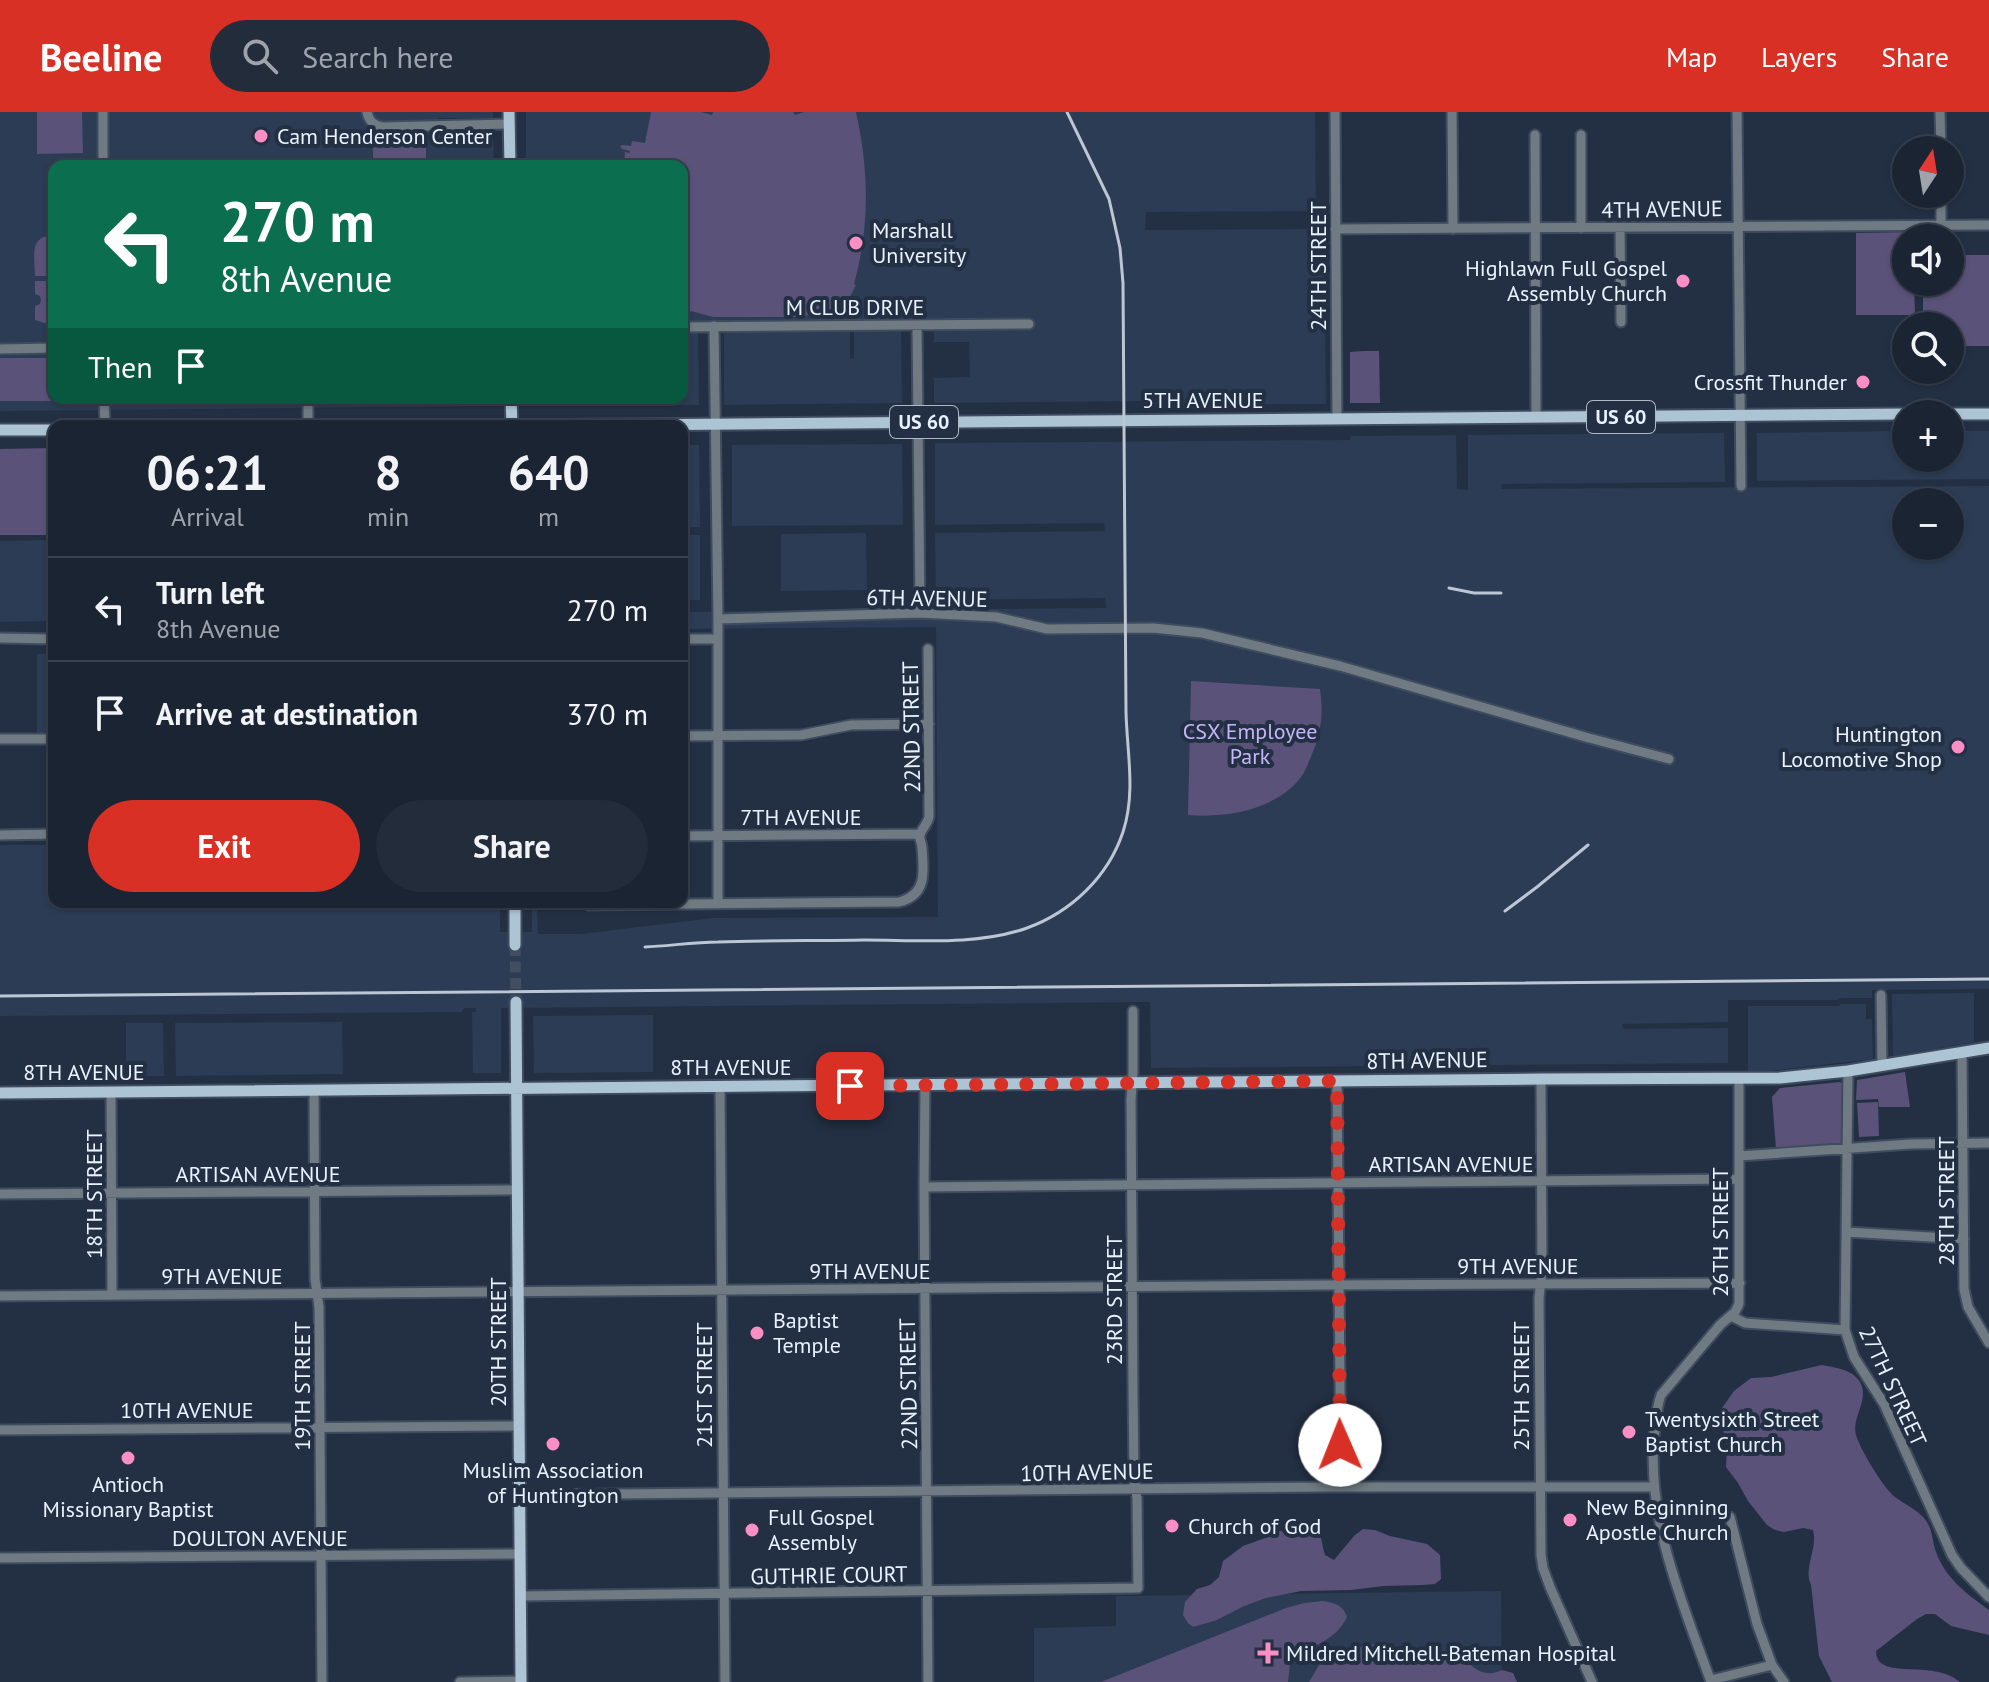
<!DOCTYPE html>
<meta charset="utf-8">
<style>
body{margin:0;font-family:"PT Sans",sans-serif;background:#232c3b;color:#f1f3f6;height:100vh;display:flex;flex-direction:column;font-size:30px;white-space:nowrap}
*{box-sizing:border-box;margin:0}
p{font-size:26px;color:#9fa4ac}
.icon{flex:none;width:44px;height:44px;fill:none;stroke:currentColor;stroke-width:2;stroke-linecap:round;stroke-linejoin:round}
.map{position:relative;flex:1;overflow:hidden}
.drawer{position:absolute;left:48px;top:308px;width:640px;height:488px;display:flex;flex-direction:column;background:#1a2433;border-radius:16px;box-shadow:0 2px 6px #0004,0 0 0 2px #38414e}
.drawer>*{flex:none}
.top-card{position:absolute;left:48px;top:48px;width:640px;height:244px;border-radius:16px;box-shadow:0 2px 6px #0004,0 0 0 2px #38414e;background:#0b6e4f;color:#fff;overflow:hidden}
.needle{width:52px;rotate:12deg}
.controls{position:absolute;left:1892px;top:24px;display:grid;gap:16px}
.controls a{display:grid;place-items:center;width:72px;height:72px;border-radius:50%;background:#1a2433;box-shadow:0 2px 6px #0004,0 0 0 2px #38414e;font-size:40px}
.pin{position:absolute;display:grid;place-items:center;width:68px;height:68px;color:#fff;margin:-34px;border-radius:16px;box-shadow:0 4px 12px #0006}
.me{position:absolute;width:88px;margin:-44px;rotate:359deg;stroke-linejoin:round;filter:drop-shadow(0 0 6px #0008)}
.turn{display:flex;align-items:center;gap:28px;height:168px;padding:0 40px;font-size:36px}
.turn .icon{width:104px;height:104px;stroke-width:2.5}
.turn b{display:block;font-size:56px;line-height:68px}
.then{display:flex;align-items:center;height:76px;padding:0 40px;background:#0003;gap:16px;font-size:30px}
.eta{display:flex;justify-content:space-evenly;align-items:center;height:136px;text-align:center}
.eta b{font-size:48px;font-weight:600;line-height:56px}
.cta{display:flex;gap:16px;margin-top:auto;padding:16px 40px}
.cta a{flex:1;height:92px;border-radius:48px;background:#d93025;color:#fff;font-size:32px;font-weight:600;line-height:92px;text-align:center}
.cta a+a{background:#232c3b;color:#f1f3f6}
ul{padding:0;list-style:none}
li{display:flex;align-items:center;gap:24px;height:104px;padding:0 40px;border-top:2px solid #38414e}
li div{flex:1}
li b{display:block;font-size:30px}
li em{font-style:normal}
header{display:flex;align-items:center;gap:48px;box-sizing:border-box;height:112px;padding:0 40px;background:#d93025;color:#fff}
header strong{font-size:38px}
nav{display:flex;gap:44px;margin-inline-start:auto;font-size:28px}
.search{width:560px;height:72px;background:#232c3b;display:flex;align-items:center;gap:20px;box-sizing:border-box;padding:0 28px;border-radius:44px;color:#9fa4ac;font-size:30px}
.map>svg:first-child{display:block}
</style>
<header>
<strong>Beeline</strong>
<div class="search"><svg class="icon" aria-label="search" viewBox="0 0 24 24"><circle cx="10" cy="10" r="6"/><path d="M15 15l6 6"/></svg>Search here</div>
<nav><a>Map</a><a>Layers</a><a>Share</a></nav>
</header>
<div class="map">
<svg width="1989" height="1570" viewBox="0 0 1989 1570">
<rect width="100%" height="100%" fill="#233044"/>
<path fill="#2b3c54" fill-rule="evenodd" d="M0,0H493V6H438L437,22H493L494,54H54V286H495V294L0,299Z
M526,0H1315L1316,99L1146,100L1145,118L1324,117L1326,292L1147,293L1146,289L934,291V266L970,265L969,230H934V218L1030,217V209L682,212V54H526Z
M850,218V246L854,247V218H901L902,291L724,293V220Z
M682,220H698L699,293L528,294V286H682Z
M1906,319V346H1950V319H1989V367L1757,369V321Z
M1724,321L1725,370L1502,372L1501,377L1989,374V877L1872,878V886H1841L1837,888H1728V910L1622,912L1623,917L1728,916V951L1151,956L1150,890L501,896V961H473L472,900H476V896H464L462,900L0,904V733H54V790H500V820H532V790H537L538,822H581L713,806L938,805L936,515L682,517V500L1106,496L1105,486L936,488L935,421L1105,419L1104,411L935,413V331L1350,328L1351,324L1456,323L1457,377L1468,378V323ZM1906,390H1950V434H1906Z
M902,332L903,413L732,414V333Z
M682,333H699L700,415H682Z
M866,421L867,478L781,479V422Z
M682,423H700V488H682Z
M54,428V509L0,510V429Z
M37,542H54V623H37Z
M1974,881V930L1893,944L1892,882Z
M1840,892H1866V907H1872L1873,947L1748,961V894H1839Z
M653,903V960L534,961L533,904Z
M342,910L343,962L176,964L175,911Z
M126,911H163L164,964H126Z
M1501,1479L1502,1570H1034V1516L1116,1514V1484Z"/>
<path fill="#5b5279" d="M37,0H82L83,41L37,42Z
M651,0H701L712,3L713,0H793L795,3L804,0H856C869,58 870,114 854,172L856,173C850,185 844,197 833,205L829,201L824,204L820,199L809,203L797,205H713L691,199L687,205L682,202V54H624L625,40L630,41V39L622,37L620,34L623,33L631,34L632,29L645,31Z
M373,26H426V54H373Z
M1914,120V126H1906V170H1914L1915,203H1856V121Z
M54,123V164H35C35,145 28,124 54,123Z
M1950,143H1989V234H1950V214H1923V170H1950Z
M35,169H54V214L35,208V194L40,192L41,188L40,184L35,182Z
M1363,239H1379L1380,291H1350V240Z
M0,246H54V286H83L84,289H0Z
M54,336V423H0V337Z
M1191,569L1320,577C1323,599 1322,616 1314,637C1310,647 1305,662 1297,670C1270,699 1226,706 1188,703Z
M1905,960L1910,995H1879L1878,987L1856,988L1857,968Z
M1840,970L1843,972V1032L1776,1037L1772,985L1780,976Z
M1878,990L1879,1024L1859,1025L1857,991Z
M1822,1253C1836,1256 1852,1257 1860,1270C1870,1288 1851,1305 1856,1323C1860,1337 1884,1377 1895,1385C1904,1392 1916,1397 1924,1406C1933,1416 1932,1429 1936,1440C1945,1466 1968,1483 1989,1498V1523L1951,1514L1935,1502H1926L1917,1507L1876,1539C1876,1570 1933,1546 1960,1570H1832L1819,1544L1811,1473C1803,1456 1818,1437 1813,1418L1803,1416L1784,1420L1775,1418L1767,1413L1748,1389L1738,1371L1726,1355L1727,1334L1720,1306L1722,1296L1734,1279L1751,1266L1771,1265Z
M1311,1416L1318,1417C1322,1425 1322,1434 1325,1443L1334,1448L1354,1424L1363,1417L1375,1418L1390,1424L1427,1432L1440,1443L1441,1467L1435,1472L1422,1473L1383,1474L1351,1478L1301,1479L1266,1486L1244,1494L1217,1508L1193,1515L1188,1511L1183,1503L1185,1490L1197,1477L1210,1473L1219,1465L1223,1449L1243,1434L1268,1425L1279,1419L1299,1420Z
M1323,1489C1335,1491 1343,1493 1347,1505C1335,1531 1308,1533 1290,1551L1288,1570H1101L1286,1496L1304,1491Z
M1380,1531C1394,1535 1408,1538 1424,1539C1432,1539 1442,1537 1449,1539C1470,1544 1475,1570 1502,1558L1513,1561L1517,1570H1309L1322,1548L1340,1539Z"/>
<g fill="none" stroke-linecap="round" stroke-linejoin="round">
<path stroke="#414d60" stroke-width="11" stroke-dasharray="11 5.5" stroke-linecap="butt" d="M515,833L516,890"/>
<g stroke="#3f4b5e" stroke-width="13">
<path id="minor" d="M103,0V54
M367,0C369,9 373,13 382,15L509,12
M1335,0L1337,307
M1452,0L1453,117
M1737,0L1741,374
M1940,0L1941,38
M1535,23L1536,305
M1581,23V116
M1941,82V113
M1620,116L1621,210
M1335,117L1989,113
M917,213L920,501
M714,214L718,507V791
M682,215L1029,212
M0,237L54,236
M104,286L105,314
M308,286V314
M718,507L920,501L996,505L1047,517L1153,516L1202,521L1340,554L1589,626L1669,647
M0,526L54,527
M682,527H717
M682,624L801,623L851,613L929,612
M0,627H54
M0,723L54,722
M682,724L920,722
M589,793L899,790C927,783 924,760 922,736C922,731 919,727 920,723C921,718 928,711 929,705L928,537
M1881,883L1882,954
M1962,940L1964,1177L1968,1195L1989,1231
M1848,959L1845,1218L1854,1245L1884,1292L1952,1443L1961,1456L1989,1485
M1541,967L1542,1158L1539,1186L1541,1443L1543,1456L1550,1475L1592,1570
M1337,969L1341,1375
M925,973L924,1075L928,1570
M720,975L725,1570
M314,979L315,1167L319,1195L322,1570
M111,980L112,1183
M1739,1044L1911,1032L1989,1031
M924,1075L1739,1067
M0,1082L517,1078
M1846,1120L1964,1127
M0,1184L1328,1173L1740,1171
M1731,1204L1745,1211L1845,1218
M0,1318L519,1314
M520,1383L1329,1375H1654
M1730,1405L1757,1512L1772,1553
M0,1446L520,1442
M520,1484L1138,1476L1137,1386L1134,1367L1133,1276L1131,987L1133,962V899
M1711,1568L1772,1553L1784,1570
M460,1570L521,1569
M1711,1570C1683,1492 1647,1410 1654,1325C1656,1311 1656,1296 1661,1283L1720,1213L1735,1200L1739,1192V967"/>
</g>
<g stroke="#3f4b5e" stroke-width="15">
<path id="major" d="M509,0L510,54
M511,286L512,314
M1950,302H1989
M501,314L1906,302
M0,318H54
M515,790V833
M516,890L521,1570
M0,981L1541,967L1780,966L1848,959L1989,936"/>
</g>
<use href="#minor" stroke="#6f7a82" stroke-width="9"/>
<use href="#major" stroke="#adc4d5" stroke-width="11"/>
<path stroke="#bcc6d5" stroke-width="3" d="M1449,476L1474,481H1501
M1505,799L1537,775L1588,733
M645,835C669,834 694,830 718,830C766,828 815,829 864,828C917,828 976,834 1027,816C1071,800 1108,765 1123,720C1136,680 1127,641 1126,600L1123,171L1120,136L1109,87L1067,0
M0,884L1989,867"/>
</g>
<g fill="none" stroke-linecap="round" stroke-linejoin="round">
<path stroke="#d93025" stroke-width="14" stroke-dasharray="0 25.2" d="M850,974L1337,969L1340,1333"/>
</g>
<g fill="#fb8fc5" stroke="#233044" stroke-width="3">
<circle cx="261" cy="24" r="8"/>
<circle cx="856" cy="131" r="8"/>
<circle cx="1683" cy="169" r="8"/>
<circle cx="1863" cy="270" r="8"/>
<circle cx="1958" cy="635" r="8"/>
<circle cx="757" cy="1221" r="8"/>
<circle cx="1629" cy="1320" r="8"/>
<circle cx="553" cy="1332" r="8"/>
<circle cx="128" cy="1346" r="8"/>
<circle cx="1570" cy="1408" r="8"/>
<circle cx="1172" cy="1414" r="8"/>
<circle cx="752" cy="1418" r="8"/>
<path d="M1264 1529h8v8h8v8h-8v8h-8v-8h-8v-8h8z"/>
</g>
<g text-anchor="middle" stroke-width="8" stroke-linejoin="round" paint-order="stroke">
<g fill="#233044" stroke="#aeb8c7" stroke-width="2">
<rect x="1587" y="289" width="68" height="32" rx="6"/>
<rect x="890" y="294" width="68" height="32" rx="6"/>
</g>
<g font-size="20" font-weight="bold" fill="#e9f2ff">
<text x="1621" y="312">US 60</text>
<text x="924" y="317">US 60</text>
</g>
<g font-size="22" fill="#e9f2ff" stroke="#233044" text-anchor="start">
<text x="277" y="32">Cam Henderson Center</text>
<text x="872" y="126">Marshall<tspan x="872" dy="25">University</tspan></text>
<text x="1667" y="164" text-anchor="end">Highlawn Full Gospel<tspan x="1667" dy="25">Assembly Church</tspan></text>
<text x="1847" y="278" text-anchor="end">Crossfit Thunder</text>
<text x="1942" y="630" text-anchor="end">Huntington<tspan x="1942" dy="25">Locomotive Shop</tspan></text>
<text x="773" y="1216">Baptist<tspan x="773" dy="25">Temple</tspan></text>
<text x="1645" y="1315">Twentysixth Street<tspan x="1645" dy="25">Baptist Church</tspan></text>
<text x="553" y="1366" text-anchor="middle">Muslim Association<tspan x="553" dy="25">of Huntington</tspan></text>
<text x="128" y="1380" text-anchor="middle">Antioch<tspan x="128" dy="25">Missionary Baptist</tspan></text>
<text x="1586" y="1403">New Beginning<tspan x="1586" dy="25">Apostle Church</tspan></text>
<text x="768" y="1413">Full Gospel<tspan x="768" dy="25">Assembly</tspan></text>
<text x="1188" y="1422">Church of God</text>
<text x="1286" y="1549">Mildred Mitchell-Bateman Hospital</text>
</g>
<g font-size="22" fill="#e9f2ff" stroke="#233044">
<text transform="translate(1662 97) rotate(-1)" y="8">4TH AVENUE</text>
<text transform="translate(1318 154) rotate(-90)" y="8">24TH STREET</text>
<text x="855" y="203">M CLUB DRIVE</text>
<text x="1203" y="296">5TH AVENUE</text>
<text transform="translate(927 486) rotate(1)" y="8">6TH AVENUE</text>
<text transform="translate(911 615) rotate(-91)" y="8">22ND STREET</text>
<text x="801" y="713">7TH AVENUE</text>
<text transform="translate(1427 948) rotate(-1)" y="8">8TH AVENUE</text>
<text x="731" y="963">8TH AVENUE</text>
<text x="84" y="968">8TH AVENUE</text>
<text x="1451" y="1060">ARTISAN AVENUE</text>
<text x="258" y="1070">ARTISAN AVENUE</text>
<text transform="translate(94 1082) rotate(-90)" y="8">18TH STREET</text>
<text transform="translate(1946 1089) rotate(-90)" y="8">28TH STREET</text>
<text transform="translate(1720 1120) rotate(-90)" y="8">26TH STREET</text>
<text x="1518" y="1162">9TH AVENUE</text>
<text x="870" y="1167">9TH AVENUE</text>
<text x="222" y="1172">9TH AVENUE</text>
<text transform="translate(1114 1188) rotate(-90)" y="8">23RD STREET</text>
<text transform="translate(498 1230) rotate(-90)" y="8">20TH STREET</text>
<text transform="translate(908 1272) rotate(-91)" y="8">22ND STREET</text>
<text transform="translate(704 1273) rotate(-90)" y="8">21ST STREET</text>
<text transform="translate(302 1274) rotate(-90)" y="8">19TH STREET</text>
<text transform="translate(1521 1274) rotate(-90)" y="8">25TH STREET</text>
<text transform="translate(1893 1274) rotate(65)" y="8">27TH STREET</text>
<text x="187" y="1306">10TH AVENUE</text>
<text transform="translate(1087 1360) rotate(-1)" y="8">10TH AVENUE</text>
<text x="260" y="1434">DOULTON AVENUE</text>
<text transform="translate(829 1463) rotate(-1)" y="8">GUTHRIE COURT</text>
</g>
<g font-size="22" fill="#c5b5f9" stroke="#233044">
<text x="1250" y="627">CSX Employee<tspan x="1250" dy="25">Park</tspan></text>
</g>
</g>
</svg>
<div class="controls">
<a><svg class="needle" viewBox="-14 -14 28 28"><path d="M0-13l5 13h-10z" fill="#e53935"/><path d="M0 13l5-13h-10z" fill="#9fa4ac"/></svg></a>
<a><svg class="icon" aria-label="sound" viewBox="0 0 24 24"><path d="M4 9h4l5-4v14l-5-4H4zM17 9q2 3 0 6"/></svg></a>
<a><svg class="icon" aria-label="search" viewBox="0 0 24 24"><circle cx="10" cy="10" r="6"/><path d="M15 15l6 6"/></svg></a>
<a>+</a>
<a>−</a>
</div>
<div class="pin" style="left:850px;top:974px;background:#d93025"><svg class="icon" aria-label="arrive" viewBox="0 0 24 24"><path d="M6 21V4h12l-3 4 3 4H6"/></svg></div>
<svg class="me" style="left:1340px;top:1333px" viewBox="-20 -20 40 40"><circle r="19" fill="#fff"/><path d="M0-13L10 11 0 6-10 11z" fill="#d93025"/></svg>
<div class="top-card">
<div class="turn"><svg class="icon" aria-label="left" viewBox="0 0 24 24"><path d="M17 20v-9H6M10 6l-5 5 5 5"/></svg><div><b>270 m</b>8th Avenue</div></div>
<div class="then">Then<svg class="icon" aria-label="arrive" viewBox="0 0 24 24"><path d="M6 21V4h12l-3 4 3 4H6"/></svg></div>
</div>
<section class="drawer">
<div class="eta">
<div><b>06:21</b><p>Arrival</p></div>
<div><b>8</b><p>min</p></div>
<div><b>640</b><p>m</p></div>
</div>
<ul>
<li><svg class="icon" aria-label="left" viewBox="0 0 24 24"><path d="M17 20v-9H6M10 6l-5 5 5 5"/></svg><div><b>Turn left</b><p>8th Avenue</p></div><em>270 m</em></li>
<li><svg class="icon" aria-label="arrive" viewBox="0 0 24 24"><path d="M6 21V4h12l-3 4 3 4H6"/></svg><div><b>Arrive at destination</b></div><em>370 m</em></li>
</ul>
<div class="cta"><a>Exit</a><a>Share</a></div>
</section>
</div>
